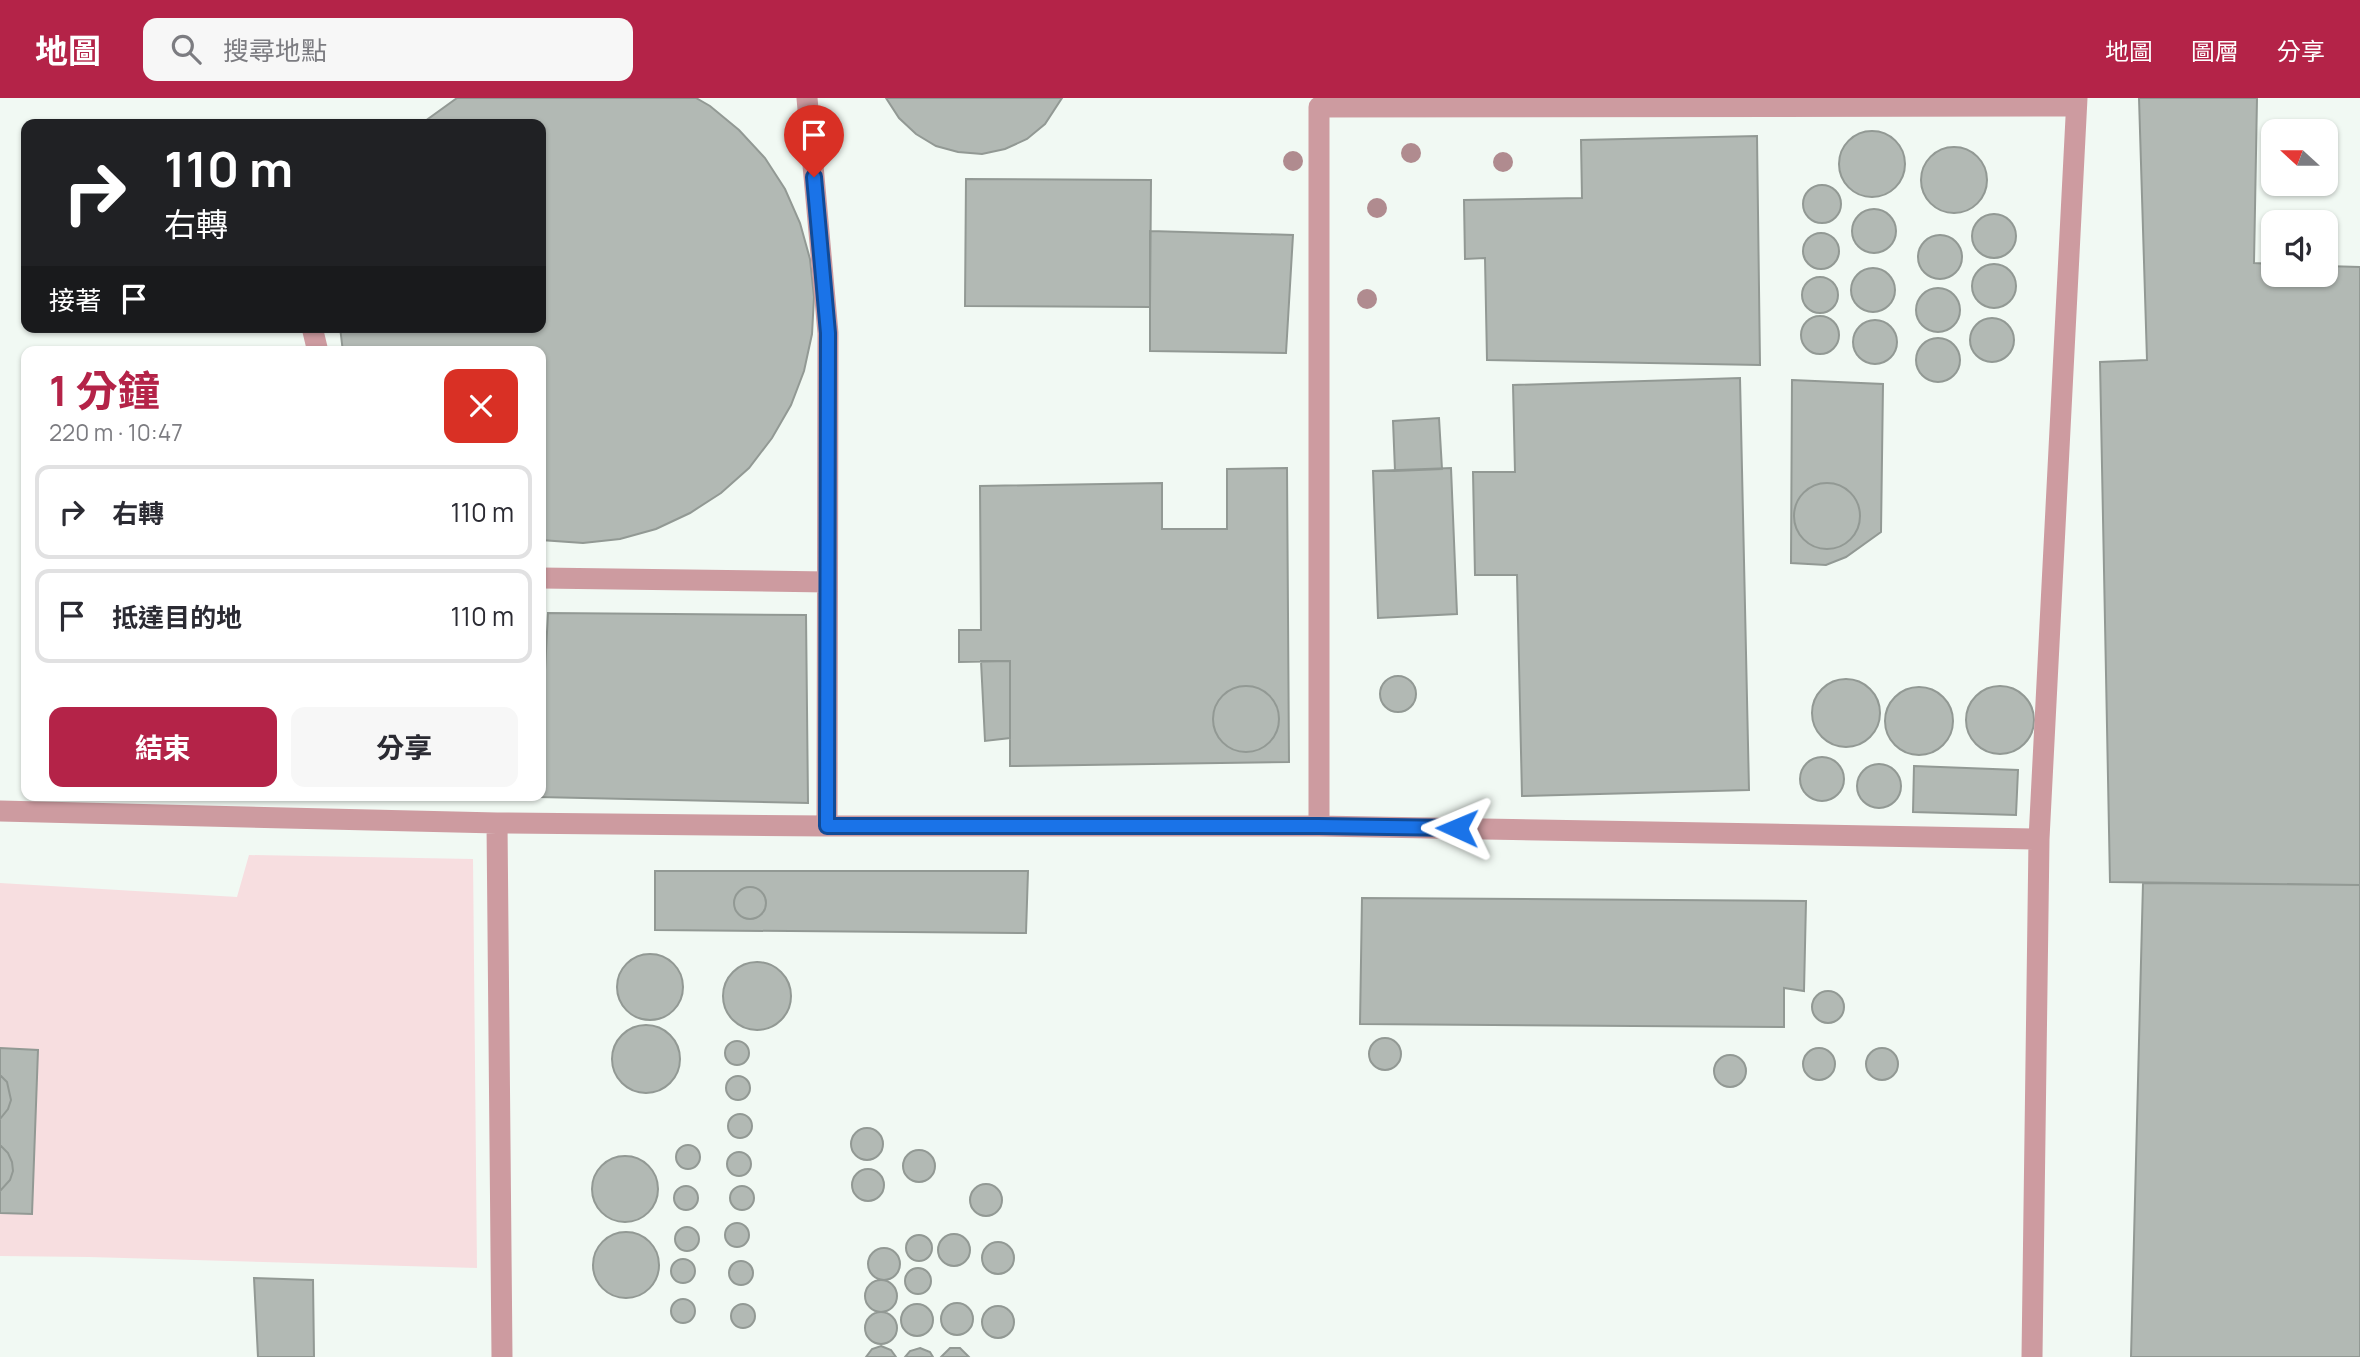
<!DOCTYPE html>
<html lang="zh-TW">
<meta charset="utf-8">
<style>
body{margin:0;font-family:Manrope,"Noto Sans TC",sans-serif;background:#f7f7f7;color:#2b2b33;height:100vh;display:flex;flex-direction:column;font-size:26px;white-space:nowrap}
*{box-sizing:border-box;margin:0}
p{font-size:23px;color:#7c7c81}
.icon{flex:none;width:38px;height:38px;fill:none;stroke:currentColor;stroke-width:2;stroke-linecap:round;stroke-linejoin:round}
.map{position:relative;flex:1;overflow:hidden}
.sheet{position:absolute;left:21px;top:248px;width:525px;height:455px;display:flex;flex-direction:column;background:#fff;border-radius:14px;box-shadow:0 2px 5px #0004}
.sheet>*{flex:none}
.hud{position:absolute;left:21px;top:21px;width:525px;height:214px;border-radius:14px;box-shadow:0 2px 5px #0004;background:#202124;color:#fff;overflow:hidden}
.needle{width:46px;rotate:291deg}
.tools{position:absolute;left:2261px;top:21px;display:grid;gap:14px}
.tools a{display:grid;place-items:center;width:77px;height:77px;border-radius:14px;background:#fff;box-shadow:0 2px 5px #0004;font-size:35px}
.pin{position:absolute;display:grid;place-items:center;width:60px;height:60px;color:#fff;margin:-72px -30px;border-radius:50% 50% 50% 0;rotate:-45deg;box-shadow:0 0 7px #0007}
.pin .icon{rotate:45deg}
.me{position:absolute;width:77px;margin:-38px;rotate:271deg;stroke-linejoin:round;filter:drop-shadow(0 0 5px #0008)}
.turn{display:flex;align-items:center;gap:24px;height:147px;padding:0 28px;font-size:32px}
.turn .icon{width:91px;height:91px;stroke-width:2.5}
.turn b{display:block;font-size:49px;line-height:60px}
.then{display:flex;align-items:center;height:66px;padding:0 28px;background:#0003;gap:14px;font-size:26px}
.round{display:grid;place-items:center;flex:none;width:74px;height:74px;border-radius:14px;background:#f7f7f7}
.headline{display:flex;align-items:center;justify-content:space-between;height:119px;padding:0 28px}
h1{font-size:42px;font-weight:700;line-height:52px;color:#b42348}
.button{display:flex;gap:14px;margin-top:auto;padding:14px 28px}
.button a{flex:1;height:80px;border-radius:14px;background:#b42348;color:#fff;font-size:28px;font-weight:700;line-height:80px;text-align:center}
.button a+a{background:#f7f7f7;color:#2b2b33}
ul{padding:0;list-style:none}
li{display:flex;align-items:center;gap:21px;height:94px;margin:0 14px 10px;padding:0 14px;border:4px solid #e1e1e2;border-radius:14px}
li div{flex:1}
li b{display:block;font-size:26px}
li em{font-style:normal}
header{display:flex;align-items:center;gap:42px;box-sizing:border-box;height:98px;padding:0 35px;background:#b42348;color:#fff}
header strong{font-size:33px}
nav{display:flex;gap:38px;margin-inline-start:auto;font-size:24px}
.search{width:490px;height:63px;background:#f7f7f7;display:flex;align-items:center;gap:18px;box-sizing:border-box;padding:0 24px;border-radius:14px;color:#7c7c81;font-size:26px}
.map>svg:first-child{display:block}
</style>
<header>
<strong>地圖</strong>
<div class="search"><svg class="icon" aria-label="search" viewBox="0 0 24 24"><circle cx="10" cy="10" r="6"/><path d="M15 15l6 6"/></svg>搜尋地點</div>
<nav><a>地圖</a><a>圖層</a><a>分享</a></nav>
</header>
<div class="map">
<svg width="2360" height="1259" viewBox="0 0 2360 1259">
<rect width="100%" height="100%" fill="#f1f9f3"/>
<path fill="#f7dee0" d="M249,757L473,761L477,1170L89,1159L0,1158V785L237,799Z"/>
<path fill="#b2b9b4" stroke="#929994" stroke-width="2" d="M457,0H696L710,8L739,32L765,60L785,91L800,125L810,161L814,199L812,236L804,273L791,307L772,340L749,370L721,395L690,415L656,431L620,441L583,445L541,442V254H343L340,229H541V26H421Z
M886,0H1062L1045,26L1027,41L1005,51L982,56L958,54L936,48L916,36L899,20Z
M2139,0H2257L2254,165L2273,166V177H2326V168L2360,169V787L2110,784L2100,264L2147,262Z
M1839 66a33 33 0 1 1 66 0a33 33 0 1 1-66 0Z
M1757,38L1760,267L1487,262L1485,160L1465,161L1464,102L1582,100L1581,42Z
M1921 82a33 33 0 1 1 66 0a33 33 0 1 1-66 0Z
M966,81L1151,82L1150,209L965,208Z
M1803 106a19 19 0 1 1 38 0a19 19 0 1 1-38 0Z
M1852 133a22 22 0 1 1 44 0a22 22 0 1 1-44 0Z
M1972 138a22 22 0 1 1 44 0a22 22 0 1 1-44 0Z
M1150,133L1293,137L1286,255L1150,253Z
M1803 153a18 18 0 1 1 36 0a18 18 0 1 1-36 0Z
M1918 159a22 22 0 1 1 44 0a22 22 0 1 1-44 0Z
M1972 188a22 22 0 1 1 44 0a22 22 0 1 1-44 0Z
M1851 192a22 22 0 1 1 44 0a22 22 0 1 1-44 0Z
M1802 197a18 18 0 1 1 36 0a18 18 0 1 1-36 0Z
M1916 212a22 22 0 1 1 44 0a22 22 0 1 1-44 0Z
M1801 237a19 19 0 1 1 38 0a19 19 0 1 1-38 0Z
M1970 242a22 22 0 1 1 44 0a22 22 0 1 1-44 0Z
M1853 244a22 22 0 1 1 44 0a22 22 0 1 1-44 0Z
M1916 262a22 22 0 1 1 44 0a22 22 0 1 1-44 0Z
M1740,280L1749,692L1522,698L1517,477H1475L1473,374H1515L1513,287Z
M1792,282L1883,286L1881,434L1846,459L1826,467L1791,465Z
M1439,320L1442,371L1395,373L1393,323Z
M1287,370L1289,664L1010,668V563L959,564V532H981L980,388L1162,385V431H1227V371Z
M1451,370L1457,516L1378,520L1373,373Z
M1794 418a33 33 0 1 1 66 0a33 33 0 1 1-66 0Z
M548,515L806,517L808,705L538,699L541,698V648Z
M981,563H1010V640L985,643Z
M1380 596a18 18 0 1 1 36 0a18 18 0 1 1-36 0Z
M1812 615a34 34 0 1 1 68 0a34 34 0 1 1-68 0Z
M1213 621a33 33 0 1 1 66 0a33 33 0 1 1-66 0Z
M1966 622a34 34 0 1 1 68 0a34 34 0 1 1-68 0Z
M1885 623a34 34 0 1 1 68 0a34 34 0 1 1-68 0Z
M1800 681a22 22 0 1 1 44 0a22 22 0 1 1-44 0Z
M1857 688a22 22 0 1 1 44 0a22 22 0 1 1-44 0Z
M1914,668L2018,672L2016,717L1913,714Z
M655,773H1028L1026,835L655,832Z
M2143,785L2360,787V1259H2131Z
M734 805a16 16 0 1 1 32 0a16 16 0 1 1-32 0Z
M1362,800L1806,803L1804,893L1784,890V929L1360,926Z
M617 889a33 33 0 1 1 66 0a33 33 0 1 1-66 0Z
M723 898a34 34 0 1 1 68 0a34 34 0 1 1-68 0Z
M1812 909a16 16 0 1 1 32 0a16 16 0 1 1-32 0Z
M612 961a34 34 0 1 1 68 0a34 34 0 1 1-68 0Z
M1369 956a16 16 0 1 1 32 0a16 16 0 1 1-32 0Z
M725 955a12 12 0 1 1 24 0a12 12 0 1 1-24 0Z
M0,950L38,952L32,1116L0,1115Z
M1803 966a16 16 0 1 1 32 0a16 16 0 1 1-32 0Z
M1866 966a16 16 0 1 1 32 0a16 16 0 1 1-32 0Z
M1714 973a16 16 0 1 1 32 0a16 16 0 1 1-32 0Z
M0,977L7,984L11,1002L8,1011L0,1021Z
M726 990a12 12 0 1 1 24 0a12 12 0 1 1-24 0Z
M728 1028a12 12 0 1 1 24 0a12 12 0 1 1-24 0Z
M851 1046a16 16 0 1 1 32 0a16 16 0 1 1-32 0Z
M676 1059a12 12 0 1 1 24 0a12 12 0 1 1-24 0Z
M0,1047L8,1055L12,1064L13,1073L10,1082L0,1093Z
M903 1068a16 16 0 1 1 32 0a16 16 0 1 1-32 0Z
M727 1066a12 12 0 1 1 24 0a12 12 0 1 1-24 0Z
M592 1091a33 33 0 1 1 66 0a33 33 0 1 1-66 0Z
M852 1087a16 16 0 1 1 32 0a16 16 0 1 1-32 0Z
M970 1102a16 16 0 1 1 32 0a16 16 0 1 1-32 0Z
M674 1100a12 12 0 1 1 24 0a12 12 0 1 1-24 0Z
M730 1100a12 12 0 1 1 24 0a12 12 0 1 1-24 0Z
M725 1137a12 12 0 1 1 24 0a12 12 0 1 1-24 0Z
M675 1141a12 12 0 1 1 24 0a12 12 0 1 1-24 0Z
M593 1167a33 33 0 1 1 66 0a33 33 0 1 1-66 0Z
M938 1152a16 16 0 1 1 32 0a16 16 0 1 1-32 0Z
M906 1150a13 13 0 1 1 26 0a13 13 0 1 1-26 0Z
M982 1160a16 16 0 1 1 32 0a16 16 0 1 1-32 0Z
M868 1166a16 16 0 1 1 32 0a16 16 0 1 1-32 0Z
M671 1173a12 12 0 1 1 24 0a12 12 0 1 1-24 0Z
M729 1175a12 12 0 1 1 24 0a12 12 0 1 1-24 0Z
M905 1183a13 13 0 1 1 26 0a13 13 0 1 1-26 0Z
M254,1180L313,1182L314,1259H258Z
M865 1198a16 16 0 1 1 32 0a16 16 0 1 1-32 0Z
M671 1213a12 12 0 1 1 24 0a12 12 0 1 1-24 0Z
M941 1221a16 16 0 1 1 32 0a16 16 0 1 1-32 0Z
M731 1218a12 12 0 1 1 24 0a12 12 0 1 1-24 0Z
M901 1222a16 16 0 1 1 32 0a16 16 0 1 1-32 0Z
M982 1224a16 16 0 1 1 32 0a16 16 0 1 1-32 0Z
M865 1230a16 16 0 1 1 32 0a16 16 0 1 1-32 0Z
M881,1248L891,1252L896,1259H866L872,1251Z
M920,1250L930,1254L933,1259H905L910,1253Z
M950,1250H960L969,1259H941Z"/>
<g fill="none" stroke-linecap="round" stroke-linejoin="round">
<path stroke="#cd9ba0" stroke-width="21" d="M807,0L828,235L827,728
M312,229L318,254
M541,480L827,484
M0,713L497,725L827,728H1319L2039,741
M497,725L502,1259
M1319,728V9L2076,8
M2032,1259L2039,741L2077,0"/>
</g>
<g fill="#b08b8f">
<circle cx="1411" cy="55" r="10"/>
<circle cx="1293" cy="63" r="10"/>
<circle cx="1503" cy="64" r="10"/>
<circle cx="1377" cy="110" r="10"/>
<circle cx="1367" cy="201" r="10"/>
</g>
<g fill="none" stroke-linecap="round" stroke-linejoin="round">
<g stroke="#114b97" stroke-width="18">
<path id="route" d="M814,79L828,235L827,728H1319L1457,730"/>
</g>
<use href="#route" stroke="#1a73e8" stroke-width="12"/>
</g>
</svg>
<div class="tools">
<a><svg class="needle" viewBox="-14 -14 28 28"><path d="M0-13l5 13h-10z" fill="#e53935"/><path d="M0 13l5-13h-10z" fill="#7c7c81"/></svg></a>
<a><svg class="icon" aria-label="sound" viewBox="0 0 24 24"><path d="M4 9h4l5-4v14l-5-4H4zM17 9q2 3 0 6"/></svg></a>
</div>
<div class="pin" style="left:814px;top:79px;background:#d93025"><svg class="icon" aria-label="arrive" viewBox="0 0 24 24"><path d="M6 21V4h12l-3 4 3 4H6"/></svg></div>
<svg class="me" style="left:1457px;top:730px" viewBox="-20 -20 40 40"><path d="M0-17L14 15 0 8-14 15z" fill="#1a73e8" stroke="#fff" stroke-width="4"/></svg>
<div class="hud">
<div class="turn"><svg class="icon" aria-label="right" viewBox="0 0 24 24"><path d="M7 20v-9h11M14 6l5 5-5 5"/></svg><div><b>110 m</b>右轉</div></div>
<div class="then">接著<svg class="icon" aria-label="arrive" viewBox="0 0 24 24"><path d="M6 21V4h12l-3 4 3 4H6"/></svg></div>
</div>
<section class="sheet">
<div class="headline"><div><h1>1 分鐘</h1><p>220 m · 10:47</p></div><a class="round" style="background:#d93025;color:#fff"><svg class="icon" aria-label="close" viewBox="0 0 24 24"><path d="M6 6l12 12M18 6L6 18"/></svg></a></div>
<ul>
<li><svg class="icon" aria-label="right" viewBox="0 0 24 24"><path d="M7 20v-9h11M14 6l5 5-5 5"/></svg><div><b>右轉</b></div><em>110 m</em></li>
<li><svg class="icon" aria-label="arrive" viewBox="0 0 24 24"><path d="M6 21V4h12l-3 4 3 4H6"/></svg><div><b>抵達目的地</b></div><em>110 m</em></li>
</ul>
<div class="button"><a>結束</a><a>分享</a></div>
</section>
</div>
